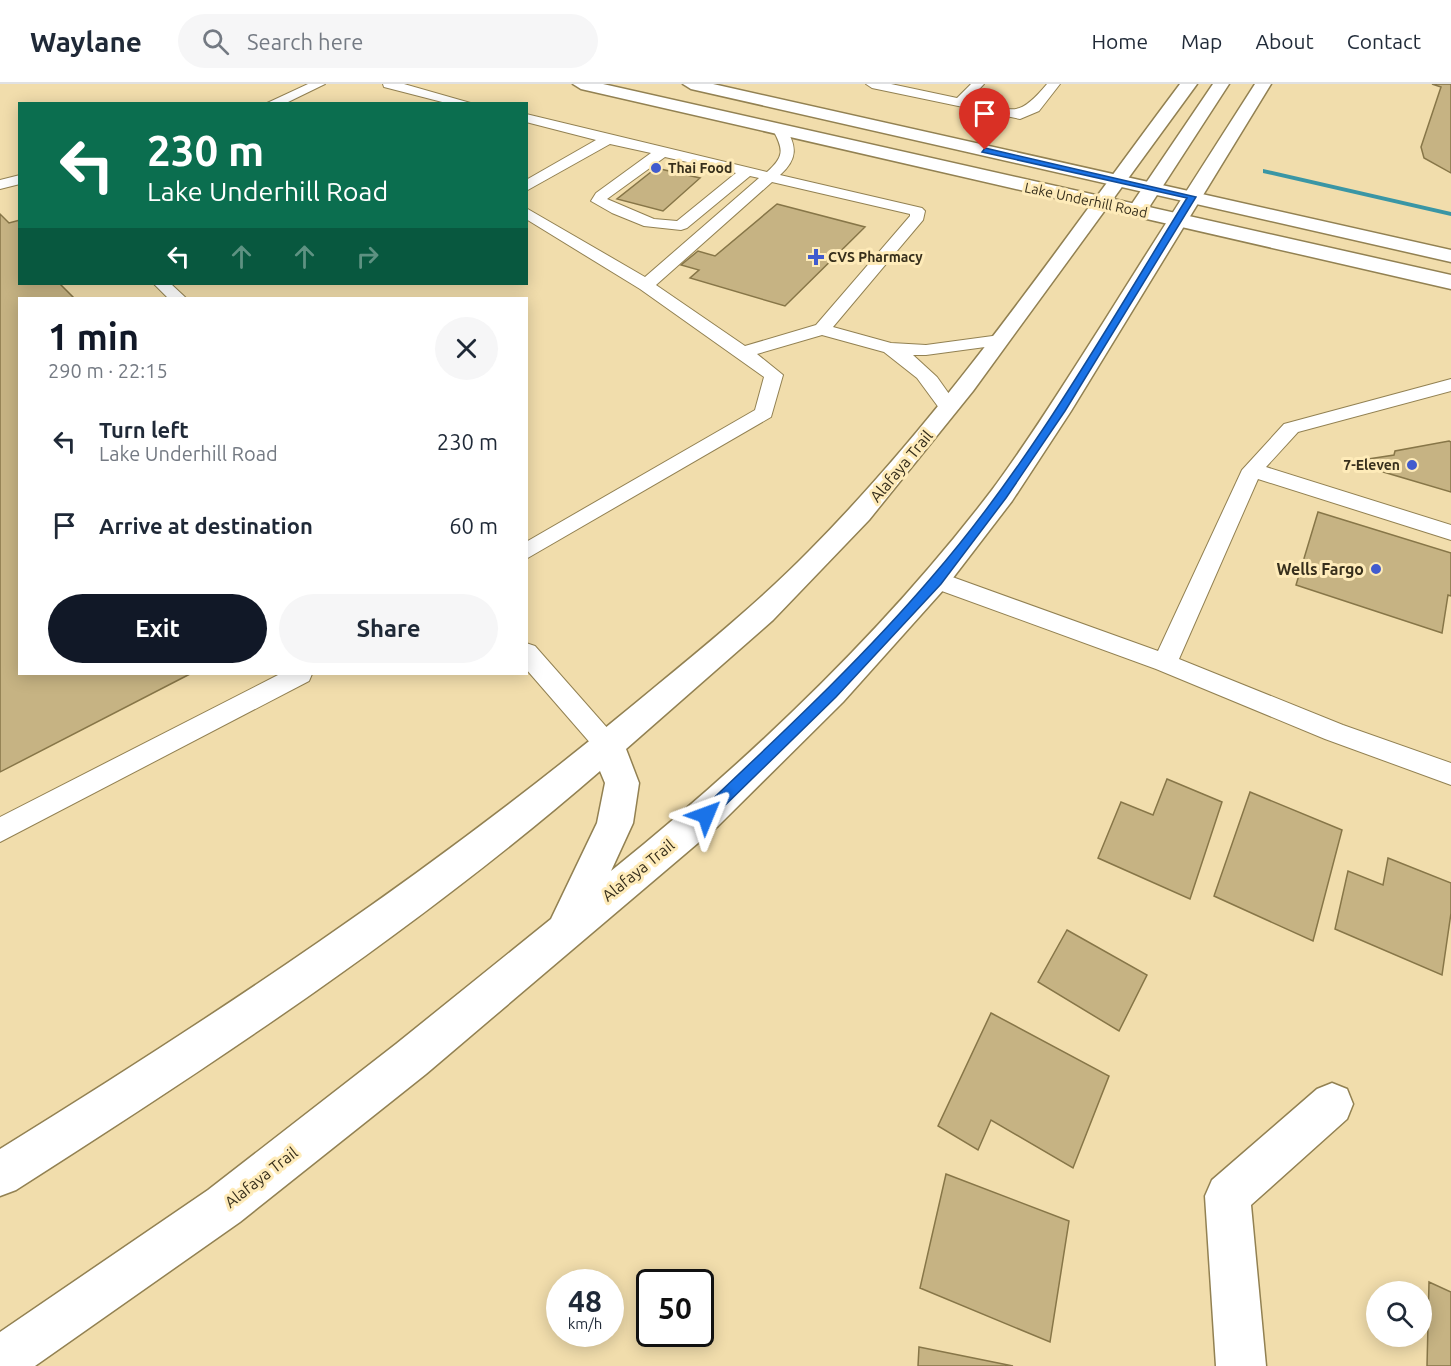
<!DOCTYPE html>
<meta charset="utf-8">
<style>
body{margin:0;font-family:Ubuntu,sans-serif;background:#f6f6f7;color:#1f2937;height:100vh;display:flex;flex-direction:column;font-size:22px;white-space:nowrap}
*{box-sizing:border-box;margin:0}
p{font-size:20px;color:#747a83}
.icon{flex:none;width:33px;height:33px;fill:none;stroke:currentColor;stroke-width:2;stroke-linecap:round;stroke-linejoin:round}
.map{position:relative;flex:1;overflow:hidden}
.side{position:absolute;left:18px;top:213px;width:510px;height:378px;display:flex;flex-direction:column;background:#fff;border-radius:0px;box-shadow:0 3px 15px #0003}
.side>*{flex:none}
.hud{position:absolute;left:18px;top:18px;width:510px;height:183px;border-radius:0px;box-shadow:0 3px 15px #0003;background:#0b6e4f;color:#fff;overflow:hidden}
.tools{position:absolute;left:1366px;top:1197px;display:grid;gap:12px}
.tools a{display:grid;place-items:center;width:66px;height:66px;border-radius:50%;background:#fff;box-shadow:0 3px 15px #0003;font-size:30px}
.speed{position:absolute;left:546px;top:1185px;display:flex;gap:12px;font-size:30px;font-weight:700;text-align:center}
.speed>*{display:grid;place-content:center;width:78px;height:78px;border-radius:50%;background:#fff;box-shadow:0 3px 15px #0003;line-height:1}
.speed small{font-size:15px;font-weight:400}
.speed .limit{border:3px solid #111;border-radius:9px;background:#fff;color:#111}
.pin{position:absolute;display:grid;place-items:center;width:51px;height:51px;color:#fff;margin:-62px -26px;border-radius:50% 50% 50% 0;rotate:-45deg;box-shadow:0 0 6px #0007}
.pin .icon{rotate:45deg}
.me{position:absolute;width:66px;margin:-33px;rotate:46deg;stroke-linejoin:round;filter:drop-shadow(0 0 4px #0008)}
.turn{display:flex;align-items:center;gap:21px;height:126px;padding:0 30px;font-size:27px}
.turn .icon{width:78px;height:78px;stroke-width:2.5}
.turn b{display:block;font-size:42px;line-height:51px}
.lanes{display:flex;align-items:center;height:57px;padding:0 30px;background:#0003;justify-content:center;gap:30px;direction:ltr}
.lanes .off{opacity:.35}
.round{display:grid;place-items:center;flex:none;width:63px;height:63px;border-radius:32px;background:#f6f6f7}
.summary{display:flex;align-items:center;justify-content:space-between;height:102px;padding:0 30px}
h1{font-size:36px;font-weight:700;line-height:45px;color:#111827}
.cta{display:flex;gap:12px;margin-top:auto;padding:12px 30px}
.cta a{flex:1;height:69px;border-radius:36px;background:#111827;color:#fff;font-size:24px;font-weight:700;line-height:69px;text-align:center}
.cta a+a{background:#f6f6f7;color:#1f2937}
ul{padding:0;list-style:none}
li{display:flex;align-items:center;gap:18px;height:84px;padding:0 30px}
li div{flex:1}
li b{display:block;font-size:22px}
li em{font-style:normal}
header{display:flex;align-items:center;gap:36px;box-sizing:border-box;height:84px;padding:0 30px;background:#fff;border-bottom:2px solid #e0e1e3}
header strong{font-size:28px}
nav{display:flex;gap:33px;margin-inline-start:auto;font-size:21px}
.search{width:420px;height:54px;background:#f6f6f7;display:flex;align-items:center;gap:15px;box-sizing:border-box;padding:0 21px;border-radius:33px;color:#747a83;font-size:22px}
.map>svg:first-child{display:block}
</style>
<header>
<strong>Waylane</strong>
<div class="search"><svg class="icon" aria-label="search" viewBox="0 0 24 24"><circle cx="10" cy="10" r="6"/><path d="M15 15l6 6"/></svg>Search here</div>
<nav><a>Home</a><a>Map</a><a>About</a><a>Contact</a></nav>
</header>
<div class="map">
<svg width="1451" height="1282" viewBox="0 0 1451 1282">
<rect width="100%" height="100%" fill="#f1ddac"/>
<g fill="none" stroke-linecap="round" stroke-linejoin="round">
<path fill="#3a96a5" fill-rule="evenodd" d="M1263,85L1451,128V132L1263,89Z"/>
</g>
<path fill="#c6b383" stroke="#877648" stroke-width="1.5" d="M1432,0H1451V89L1424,74L1421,63L1441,3Z
M656,84L700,94L663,127L617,115Z
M777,120L865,143L785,222L690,194L699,186L681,181L698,167L715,172Z
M0,130L9,139L20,136V200H60L74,214H20V590H190L0,688Z
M1449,357L1451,358V408L1380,387L1368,375L1394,371L1395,367Z
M1318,428L1451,469V512L1448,511L1442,549L1296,501Z
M1167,695L1222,718L1190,815L1098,774L1121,718L1153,731Z
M1250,708L1342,746L1313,857L1214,812Z
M1388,774L1451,799V829L1442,891L1335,845L1348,787L1383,801Z
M1067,846L1147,891L1119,947L1038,898Z
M991,929L1109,992L1073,1084L991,1036L978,1066L938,1042Z
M946,1090L1069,1137L1050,1258L920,1204Z
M1429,1198L1451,1208V1282H1427Z
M919,1263L1013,1282H918Z"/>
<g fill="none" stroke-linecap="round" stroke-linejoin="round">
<g stroke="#928152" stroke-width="2">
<path id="service" d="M308,0H325L284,20H265Z
M383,0H404L474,20H450L384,3Z
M866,0H891L957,14L971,0H984L969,16C1013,25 1016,37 1047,0H1060L1039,27L1020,35L872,4Z
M526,30L767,88C784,73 784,66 773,46L780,42L785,43C797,62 798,75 780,91L922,124L925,127L923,136L833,243L891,259L926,261L1000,251L1009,256L1000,261L926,271H913L937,293L959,324L949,330L942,328L917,294L884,268L822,251L757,270L783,291L771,333L526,475V458L755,326L764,293L640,205L526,135V124L645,193L759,94L750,92L687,144L681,146L644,142L612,129L591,117L596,109L651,69L610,60L526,107V96L596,56L526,38ZM665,73L736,89L677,137L654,135L607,115ZM772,98L910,130V132L816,241L745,262L656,201Z
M20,91V100L0,105V96Z
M154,200H171L186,214H168Z
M1451,295V307L1298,348L1266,383L1451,441V456L1258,395L1179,575L1343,641L1451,679V701L1325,655L1156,585L928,502L925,496L928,490L936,488L944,490L1158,567L1242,386L1284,340Z
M526,559L535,562L617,655L621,662L617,669L608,672L599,669L526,585Z
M280,590H312L309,597L0,758V733Z"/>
</g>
<g stroke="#928152" stroke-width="3">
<path id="minor" d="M1332,999L1347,1005L1353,1020L1347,1035L1251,1121L1266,1282H1216L1205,1112L1212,1096L1317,1005Z"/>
</g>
<g stroke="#928152" stroke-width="3">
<path id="tertiary" d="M573,0H603L1451,191V205L581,5Z
M683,0H713L1451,166V178L691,5Z"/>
</g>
<g stroke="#928152" stroke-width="3">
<path id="secondary" d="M1180,0H1197L973,307L869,436L773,536L626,665L639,699L633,739L611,787C751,674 883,549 992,406C1032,352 1067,295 1103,239C1153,159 1204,80 1255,0H1271L1071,327L1012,417L946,503L843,618L718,742L426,990L240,1138L35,1282H0V1248L208,1106L396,960L551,835L597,739L605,699L600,687C419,844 218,977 16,1106L0,1112V1065C215,932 426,792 621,631C685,578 751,526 809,467C949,326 1061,158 1180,0Z
M1213,0H1229L1144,131H1130L1127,127Z"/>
</g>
<use href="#service" fill="#fff" fill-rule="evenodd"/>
<use href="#minor" fill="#fff" fill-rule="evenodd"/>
<use href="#tertiary" fill="#fff" fill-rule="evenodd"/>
<use href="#secondary" fill="#fff" fill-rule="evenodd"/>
</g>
<path fill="#1a73e8" stroke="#114b97" stroke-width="1.5" d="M985,64L1196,113L1065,327L1006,414L941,500L836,613L711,735H701L699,731L701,726C780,651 860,577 931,494C1031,379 1107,243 1187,114L982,68Z"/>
<g fill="#415bce" stroke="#feebb9" stroke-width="2">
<circle cx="656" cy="84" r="6"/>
<path d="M813 164h6v6h6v6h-6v6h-6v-6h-6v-6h6z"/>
<circle cx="1412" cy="381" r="6"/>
<circle cx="1376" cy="485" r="6"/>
</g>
<g text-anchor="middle" stroke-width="6" stroke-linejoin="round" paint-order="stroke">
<g font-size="14" font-weight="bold" fill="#372f1c" stroke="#feebb9" text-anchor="start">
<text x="668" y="89">Thai Food</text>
<text x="828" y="178">CVS Pharmacy</text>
<text x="1400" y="386" text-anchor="end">7-Eleven</text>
</g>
<g font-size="14" fill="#372f1c" stroke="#feebb9">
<text transform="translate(1086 116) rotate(12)" y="5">Lake Underhill Road</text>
</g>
<g font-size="16" fill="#372f1c" stroke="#feebb9">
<text transform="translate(901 382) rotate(-50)" y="6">Alafaya Trail</text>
<text transform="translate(638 786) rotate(-39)" y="6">Alafaya Trail</text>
<text transform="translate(261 1093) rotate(-38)" y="6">Alafaya Trail</text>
</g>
<g font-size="16" font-weight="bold" fill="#372f1c" stroke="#feebb9" text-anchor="end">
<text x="1364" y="491">Wells Fargo</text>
</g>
</g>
</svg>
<div class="tools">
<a><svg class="icon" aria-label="search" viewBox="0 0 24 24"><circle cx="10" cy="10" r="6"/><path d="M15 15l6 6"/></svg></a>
</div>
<div class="speed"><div>48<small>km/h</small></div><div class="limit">50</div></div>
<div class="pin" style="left:985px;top:66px;background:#d93025"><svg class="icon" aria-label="arrive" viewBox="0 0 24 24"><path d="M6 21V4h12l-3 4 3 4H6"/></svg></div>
<svg class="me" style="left:706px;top:731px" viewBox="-20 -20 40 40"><path d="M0-17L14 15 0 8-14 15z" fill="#1a73e8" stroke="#fff" stroke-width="4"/></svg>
<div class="hud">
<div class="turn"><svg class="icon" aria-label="left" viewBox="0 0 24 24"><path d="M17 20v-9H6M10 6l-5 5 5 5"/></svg><div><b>230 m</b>Lake Underhill Road</div></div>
<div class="lanes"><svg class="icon" aria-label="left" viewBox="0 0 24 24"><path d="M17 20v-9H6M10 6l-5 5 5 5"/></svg><svg class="icon off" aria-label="ahead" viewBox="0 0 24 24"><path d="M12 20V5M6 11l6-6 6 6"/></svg><svg class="icon off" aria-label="ahead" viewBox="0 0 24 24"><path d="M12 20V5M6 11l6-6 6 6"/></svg><svg class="icon off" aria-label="right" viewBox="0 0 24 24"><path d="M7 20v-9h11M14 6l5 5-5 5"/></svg></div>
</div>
<section class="side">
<div class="summary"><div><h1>1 min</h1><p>290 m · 22:15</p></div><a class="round"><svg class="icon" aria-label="close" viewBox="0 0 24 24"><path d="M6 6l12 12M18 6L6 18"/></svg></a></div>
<ul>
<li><svg class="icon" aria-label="left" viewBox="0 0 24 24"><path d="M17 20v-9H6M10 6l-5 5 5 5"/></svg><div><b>Turn left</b><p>Lake Underhill Road</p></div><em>230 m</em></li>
<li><svg class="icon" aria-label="arrive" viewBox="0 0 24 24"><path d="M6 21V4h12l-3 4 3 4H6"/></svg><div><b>Arrive at destination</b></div><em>60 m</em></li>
</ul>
<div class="cta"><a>Exit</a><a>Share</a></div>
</section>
</div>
